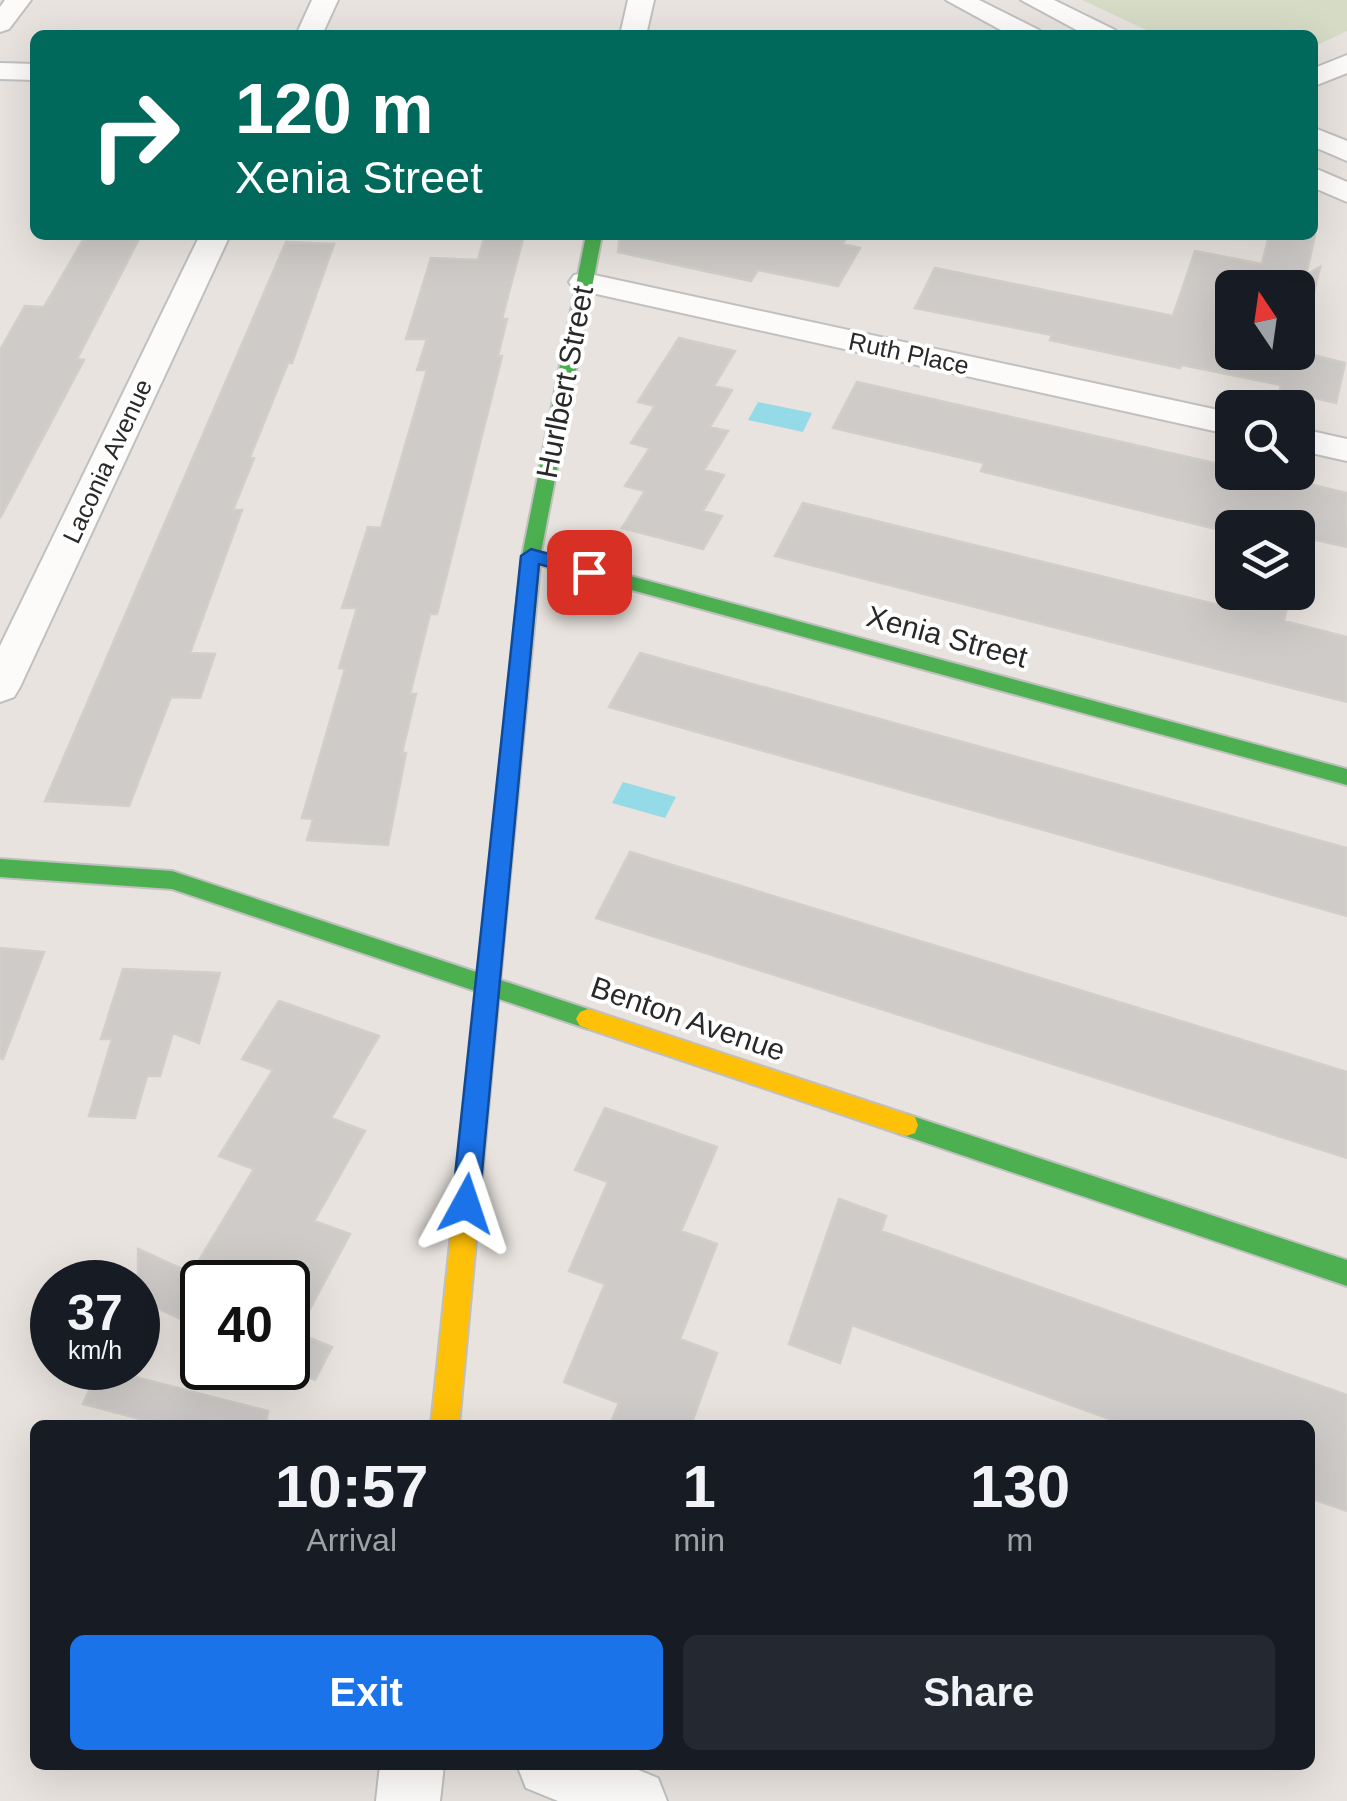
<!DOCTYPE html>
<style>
body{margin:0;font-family:Helvetica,sans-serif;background:#242831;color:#f1f3f6;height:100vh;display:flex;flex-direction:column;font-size:38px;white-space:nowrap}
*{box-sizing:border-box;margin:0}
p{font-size:32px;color:#9ea1a6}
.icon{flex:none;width:55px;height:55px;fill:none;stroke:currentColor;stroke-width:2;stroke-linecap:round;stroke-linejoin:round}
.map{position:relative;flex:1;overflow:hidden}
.drawer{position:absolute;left:30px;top:1420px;width:1285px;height:350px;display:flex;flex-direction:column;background:#171b24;border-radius:15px;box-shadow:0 10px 40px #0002}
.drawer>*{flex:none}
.top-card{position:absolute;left:30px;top:30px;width:1288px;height:210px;border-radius:15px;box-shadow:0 10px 40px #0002;background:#00695c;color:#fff;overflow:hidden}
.needle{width:65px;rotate:347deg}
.buttons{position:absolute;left:1215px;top:270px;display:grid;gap:20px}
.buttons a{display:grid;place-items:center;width:100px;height:100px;border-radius:15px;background:#171b24;box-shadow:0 10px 40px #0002;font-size:50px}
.speed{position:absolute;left:30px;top:1260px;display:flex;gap:20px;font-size:50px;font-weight:700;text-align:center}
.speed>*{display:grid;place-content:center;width:130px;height:130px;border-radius:50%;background:#171b24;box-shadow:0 10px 40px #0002;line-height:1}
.speed small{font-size:25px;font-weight:400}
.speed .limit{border:5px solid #111;border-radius:15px;background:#fff;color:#111}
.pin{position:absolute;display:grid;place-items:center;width:85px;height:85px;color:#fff;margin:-42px;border-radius:20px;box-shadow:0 5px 15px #0006}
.me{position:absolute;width:110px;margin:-55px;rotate:5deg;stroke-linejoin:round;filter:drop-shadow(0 0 8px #0008)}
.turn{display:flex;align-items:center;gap:35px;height:210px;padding:0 40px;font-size:45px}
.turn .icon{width:130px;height:130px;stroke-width:2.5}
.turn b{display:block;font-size:70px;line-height:85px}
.eta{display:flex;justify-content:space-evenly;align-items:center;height:170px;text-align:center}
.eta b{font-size:60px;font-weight:600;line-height:70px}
.action{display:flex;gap:20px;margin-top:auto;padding:20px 40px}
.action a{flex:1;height:115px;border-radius:15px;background:#1a73e8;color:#fff;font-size:40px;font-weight:600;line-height:115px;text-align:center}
.action a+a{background:#242831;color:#f1f3f6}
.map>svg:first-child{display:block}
</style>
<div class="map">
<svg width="1347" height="1801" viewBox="0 0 1347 1801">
<rect width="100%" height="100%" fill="#e8e3de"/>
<path fill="#d6dbc6" d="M1082,0H1347V31L1313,47L1312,35H1157Z"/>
<path fill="#94dbe7" d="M758,402L812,413L803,432L748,420Z
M623,782L676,797L665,818L612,803Z"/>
<path fill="#cecbc8" stroke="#d2cfcb" stroke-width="2.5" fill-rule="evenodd" d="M86,235H141L77,359L84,360L0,518V350L25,306L44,307Z
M485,235H524L502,319H507L498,356H502L437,614H430L410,694H416L402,753H406L388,845L307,840L313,819L302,818L345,669L339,668L357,608H342L368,527L381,528L427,370H417L427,339H406L431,258L478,260Z
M620,235H848L843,244L860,248L838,286L758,270L751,281L618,252Z
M1269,235H1315L1306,275L1320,267L1302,346L1310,348L1309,354L1345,363L1336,403L1280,390L1281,385L1182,365L1180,368L1050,340L1052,335L915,308L935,268L1173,316L1195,251L1262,264ZM1232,288H1298V352H1232Z
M286,242L334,244L292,363H288L250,457L254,458L233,510H242L190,653L215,654L200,698L171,697L129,806L45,801Z
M679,338L735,351L714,386L732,390L710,427L728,431L704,470L724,475L703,511L722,516L703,549L622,528L645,491L625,486L650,448L631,443L655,406L638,402Z
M857,382L1232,467V472H1258L1347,493V547L1298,536V528H1262L1218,518L1216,529L1175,519L981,471L984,463L833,428Z
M803,503L1239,610L1241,600L1286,611L1284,621L1347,637V702L775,556Z
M640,653L1347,848V916L609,707Z
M630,852L1347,1072V1158L596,918Z
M0,948L44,952L3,1059L0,1058Z
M123,969L220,973L199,1043L173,1033L160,1076H147L135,1118L89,1116L112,1039H101Z
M279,1001L379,1036L331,1118L365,1131L314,1221L350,1234L297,1333L332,1347L315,1380L288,1368V1282H250L198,1262L254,1169L219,1156L273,1070L242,1059Z
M605,1108L717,1147L681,1231L717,1244L680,1339L717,1353L691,1425H610L619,1403L564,1382L605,1284L569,1271L608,1182L575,1170Z
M839,1199L886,1216L881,1231L1347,1395V1511L1310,1498V1425H1126L852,1325L840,1363L789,1344Z
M138,1249L202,1278V1329L138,1299Z
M100,1368L268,1411L266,1425H163L83,1404Z"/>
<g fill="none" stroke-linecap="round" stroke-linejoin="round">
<g stroke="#c1c0c0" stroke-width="4">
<path id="street" d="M5,0H31L9,29L0,32V7Z
M312,0H338L322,35H296Z
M628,0H654L646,35H620Z
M946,0H979L1039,30L1043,35H1010Z
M1021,0H1054L1115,30L1119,35H1086Z
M1347,55V73L1312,87V69Z
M0,63L35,64V80L0,79Z
M1312,127L1347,141V161L1312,146Z
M1312,167L1347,182V202L1312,187Z
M200,235H230L20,687L14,697L0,702V646Z
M585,273L1232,413V435L574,289L569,282L574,275Z
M1298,428L1347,439V461L1298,450Z
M380,1765H444L440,1801H376Z
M517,1765H626L658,1778L667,1801H558L526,1788Z"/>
</g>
<g stroke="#c1c0c0" stroke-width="4">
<path id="fast" d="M586,235H602L541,552L1347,769V785L540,565L507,907L504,913H488L485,907L522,556Z
M0,859L172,871L588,1009L596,1012L600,1019L596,1026L588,1029L172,889L0,877Z
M906,1114L1347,1260V1286L897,1133L894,1125L897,1117Z"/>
</g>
<g stroke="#c1c0c0" stroke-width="4">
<path id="slow" d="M496,898L504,901L507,907L459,1425H431L485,907L488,901Z
M588,1009L906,1114L915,1117L918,1125L915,1133L906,1136L580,1026L576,1019L580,1012Z"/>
</g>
<use href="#street" fill="#fcfbfa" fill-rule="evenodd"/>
<use href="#fast" fill="#4caf50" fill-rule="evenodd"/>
<use href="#slow" fill="#ffc107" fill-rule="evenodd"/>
</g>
<path fill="#1a73e8" stroke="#114b97" stroke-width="2.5" d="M531,549L596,567L599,572L589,578L539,564L479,1204L475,1212L466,1216L456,1212L452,1204L521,556Z"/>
<g text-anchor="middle" stroke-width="8" stroke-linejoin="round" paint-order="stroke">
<g font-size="25" fill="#292929" stroke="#fff">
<text transform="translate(909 353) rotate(12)" y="9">Ruth Place</text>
<text transform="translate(107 461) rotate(-65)" y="9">Laconia Avenue</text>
</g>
<g font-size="30" fill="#292929" stroke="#fff">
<text transform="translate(565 382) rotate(-79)" y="10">Hurlbert Street</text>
<text transform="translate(947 637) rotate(15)" y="10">Xenia Street</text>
<text transform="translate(688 1019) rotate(19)" y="10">Benton Avenue</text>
</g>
</g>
</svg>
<div class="buttons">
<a><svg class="needle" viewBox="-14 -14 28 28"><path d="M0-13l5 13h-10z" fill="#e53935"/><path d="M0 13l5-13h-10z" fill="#9ea1a6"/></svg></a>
<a><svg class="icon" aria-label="search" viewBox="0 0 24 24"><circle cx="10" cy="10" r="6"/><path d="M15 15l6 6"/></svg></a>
<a><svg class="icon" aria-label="layers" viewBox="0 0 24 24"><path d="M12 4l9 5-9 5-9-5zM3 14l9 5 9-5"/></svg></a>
</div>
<div class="speed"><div>37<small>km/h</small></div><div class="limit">40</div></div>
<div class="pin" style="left:589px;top:572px;background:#d93025"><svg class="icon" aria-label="arrive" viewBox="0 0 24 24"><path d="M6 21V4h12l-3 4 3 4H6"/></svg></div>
<svg class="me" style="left:466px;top:1204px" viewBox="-20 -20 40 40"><path d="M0-17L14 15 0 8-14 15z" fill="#1a73e8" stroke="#fff" stroke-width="4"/></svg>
<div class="top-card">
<div class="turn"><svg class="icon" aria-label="right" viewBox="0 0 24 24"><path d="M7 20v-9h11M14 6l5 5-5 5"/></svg><div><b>120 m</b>Xenia Street</div></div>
</div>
<section class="drawer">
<div class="eta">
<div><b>10:57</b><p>Arrival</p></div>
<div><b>1</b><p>min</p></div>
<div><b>130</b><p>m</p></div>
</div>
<div class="action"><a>Exit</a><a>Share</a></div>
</section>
</div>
